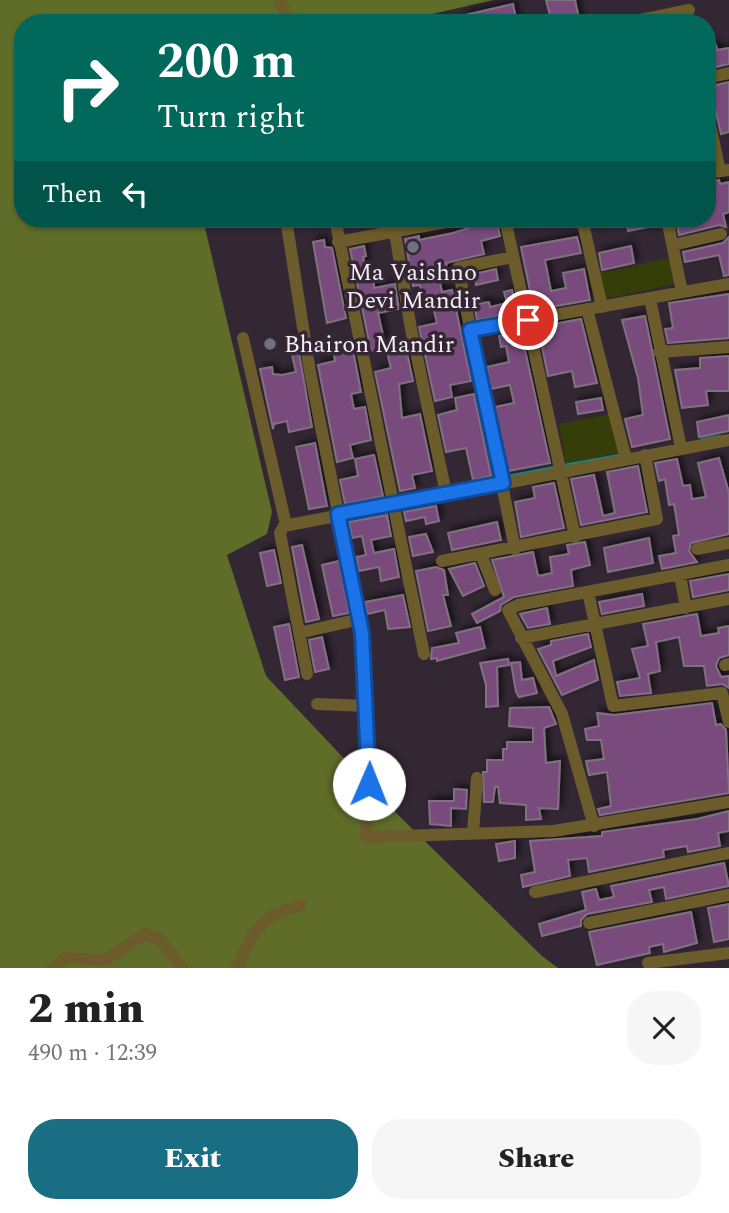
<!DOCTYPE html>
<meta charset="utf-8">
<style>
body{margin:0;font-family:Spectral,serif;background:#f6f6f6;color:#222;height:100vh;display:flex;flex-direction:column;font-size:26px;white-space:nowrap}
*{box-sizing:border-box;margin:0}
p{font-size:23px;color:#767676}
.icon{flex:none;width:38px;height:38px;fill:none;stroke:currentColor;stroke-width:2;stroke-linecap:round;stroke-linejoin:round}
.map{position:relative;height:968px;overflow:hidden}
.panel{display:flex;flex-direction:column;background:#fff;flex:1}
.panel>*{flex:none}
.guide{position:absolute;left:14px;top:14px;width:702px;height:214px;border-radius:28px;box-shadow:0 2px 5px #0004;background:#00695c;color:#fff;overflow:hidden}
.pin{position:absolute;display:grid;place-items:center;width:60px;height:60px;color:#fff;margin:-30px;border:4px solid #fff;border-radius:50%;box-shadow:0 2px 7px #0007}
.me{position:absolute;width:77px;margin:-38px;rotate:1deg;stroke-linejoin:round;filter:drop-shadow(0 0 5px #0008)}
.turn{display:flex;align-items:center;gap:24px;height:147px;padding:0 28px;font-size:32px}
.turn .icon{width:91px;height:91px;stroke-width:2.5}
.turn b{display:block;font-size:49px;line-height:60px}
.then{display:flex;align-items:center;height:66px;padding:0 28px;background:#0003;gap:14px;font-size:26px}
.round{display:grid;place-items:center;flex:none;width:74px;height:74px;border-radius:28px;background:#f6f6f6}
.head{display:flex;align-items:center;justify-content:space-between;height:119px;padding:0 28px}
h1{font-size:42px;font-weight:800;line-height:52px}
.action{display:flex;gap:14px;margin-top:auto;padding:14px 28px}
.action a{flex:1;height:80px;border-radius:28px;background:#1a6e83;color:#fff;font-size:28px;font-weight:800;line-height:80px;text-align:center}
.action a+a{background:#f6f6f6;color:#222}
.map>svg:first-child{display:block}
</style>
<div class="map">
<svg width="729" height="968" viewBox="0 0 729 968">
<defs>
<filter id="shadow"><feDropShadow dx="3.5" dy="-3.5" stdDeviation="3.5" flood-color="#0009"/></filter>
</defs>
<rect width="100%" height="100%" fill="#332734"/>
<path fill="#353e09" d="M670,258L675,284L605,299L599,273Z
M610,414L618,453L566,464L559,424Z"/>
<path fill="#606d29" d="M0,0H494L392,23H23V219H203L272,512L267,534L227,555L266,676L387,804L542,956L558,968H0Z"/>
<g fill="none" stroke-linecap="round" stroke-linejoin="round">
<path stroke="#12888b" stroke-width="2.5" d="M702,439L720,436
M565,465L620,455
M503,477L555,467
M448,488L496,478
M396,497L442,489
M342,508L386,499"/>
</g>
<path fill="#794b7c" stroke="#807180" stroke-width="2" filter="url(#shadow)" d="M546,0H575L580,23H552Z
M513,4L517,23H466L465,15Z
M716,45L717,50L729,48V64L707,69V47Z
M729,82V132L721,134L715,108L708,102L707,87Z
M719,180L720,184L729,182V212L723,214L726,227L719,225L679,235L676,219H707V182Z
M496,219L500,236L481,241L484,254L446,263L449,276L439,278L442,292L452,290L471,381L450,385L452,397L435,401L419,327L437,323L430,294L422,296L420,285L413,286L405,239L419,236V240L453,233L469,228V225Z
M626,219H658L659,225L628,231Z
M577,237L581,253L545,260L551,291L566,288L563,273L584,269L590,300L534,310L521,247Z
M729,237V275L724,276L719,255L685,262L683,252L723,243Z
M324,240L325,247L332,248L346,318L327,323L313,242Z
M364,246L366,256L363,257L370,283L374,282V288L395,284L399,309L378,313L386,348L371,351L350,249Z
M631,246L634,263L602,270L599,253Z
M496,269L498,280L476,285L474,274Z
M512,290L517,313L477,320L474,304L489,302L490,307L507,303L504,292Z
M729,294V338L668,343L665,329L673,328L669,303Z
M645,316L670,439L632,447L625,419L643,415L638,378L622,320Z
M581,319L597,383L575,387L572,371L548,376L538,327Z
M521,332L550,463L508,471L495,407L514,403L510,385L491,389L487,367L509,362L506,346L501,347L499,336Z
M296,336L312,427L289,432L287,421L274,424L273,429L260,369L272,367L273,374L282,375L296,372L288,338Z
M405,343L413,381L399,384L402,418L420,414L432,471L412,475L415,488L400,491L375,372L391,368L386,348Z
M352,345L361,392L351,394L354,409L365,407L371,440L350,445L353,458L337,462L318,365L335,361L333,349Z
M729,356V391H706L708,405L682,408L675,370L700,368V358Z
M474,394L491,476L473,480L466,448L446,452L438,415L457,410L455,398Z
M601,398L603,410L578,414L576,402Z
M729,415V431L699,437L697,422Z
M315,443L327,506L309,509L296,447Z
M374,455L383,496L345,504L340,480L358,476L355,459Z
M719,458L729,493V534L691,543L689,551L697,562L662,569L659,556L676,553L673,536L679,535L674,504L669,505L665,479L659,481L655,463L677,459L683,486L690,485L692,499L706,497L698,463Z
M638,466L647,512L581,525L571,479L594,475L603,516L615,513L607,472Z
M554,483L564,528L521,537L515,502L535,498L533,487Z
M436,506L439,521L426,524L425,517L406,521L404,512Z
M387,515L391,536L371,540L374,553L394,549L399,577L381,581L379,567L359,571L356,557L366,555L362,536L352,538L349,522Z
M497,522L501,540L452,550L448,533Z
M426,534L433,552L413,556L409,537Z
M649,538L653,563L608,572L604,548Z
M585,542L590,565L571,570L573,586L514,597L501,605L500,611L477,623L472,614L504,597L492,560L533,552L538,576L552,573L550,557L569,554L567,545Z
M302,545L319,619L306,622L292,547Z
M274,550L281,583L267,586L260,553Z
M339,561L349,613L333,616L322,565Z
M475,563L484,586L463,596L449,569Z
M436,567L444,570L448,595H443L451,626L428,631L416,571Z
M729,574V590L693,597L690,581Z
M642,594L644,606L602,614L599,602Z
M403,595L410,627L388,629L385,610L367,614L365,602Z
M547,608L550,624L528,628L520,614Z
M697,614L701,636L719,633L718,628L729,626V655L719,658L716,666L721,677L729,676V688L722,684L707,686L704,666H684L679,637L656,642L660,671L648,674L651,693L620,696L617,682L640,678L632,649L648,646L643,624Z
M289,624L299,677L285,680L274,627Z
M480,627L485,648L437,661V658L431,659L432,648L459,643L456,633Z
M588,634L591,647L553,661L556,676L594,660L598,680L562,695L538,649L551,645V641Z
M322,637L329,669L315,672L309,640Z
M508,659L509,665L497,667L498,706L486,707V685L480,663Z
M520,662L522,680L533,678L537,693L519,697L516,692L511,663Z
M712,703L716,725L721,724L726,730L729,793L600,815L598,809L611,806L607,772L589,775L586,761L604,759L601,740H587L585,729L599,726L597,713L614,715Z
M549,707L556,724L544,728L546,763L560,761L558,809L539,808L541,819L526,820V805L500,803L498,787H495L493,802H484L483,772H487V760H503V749H507V742H533V728L509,726L510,708Z
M454,789L467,790L466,809L451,808V826L430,824L429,801H454Z
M729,811V831L718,833L720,846L688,852L687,846L663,850L664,857L589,872L587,858L568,860L570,876L523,887L521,875L535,872L530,841L602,836V832L697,819Z
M515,841V858L499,861L496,844Z
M724,863L729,886L666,899L664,887L649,890L652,902L587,914L581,920V926L542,936L539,924L586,910L582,892L596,889L599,900L614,897L611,886Z
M729,904V939L714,942L708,908Z
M691,912L697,943L664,952L663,944L649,947L650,953L597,965L589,932Z"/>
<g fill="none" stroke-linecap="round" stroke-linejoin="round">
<path stroke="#6c5b2b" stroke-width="12" d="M279,0L292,23
M626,23L689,10
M707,78L729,73
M707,111L720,171
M707,173L729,170
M286,219L310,372L362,633L370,757L366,837L554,831L729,802
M335,219L424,654
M505,219L575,537
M582,219L602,307
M667,219L682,292
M395,233L411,329L446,493
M338,242L462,219
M673,245L721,234
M513,257L458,268L515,549
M650,299L681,448
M587,309L626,459
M470,330L729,284
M243,338L286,525
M659,352L729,347
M697,549L729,543
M481,555L495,590
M442,561L657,519L645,455
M680,575L686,608
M588,592L613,706L722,693L729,722
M299,633L360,619
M521,638L729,599
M725,665L729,664
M307,674L280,533L284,526L729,440
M317,704L367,706
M594,826L562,714L508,610L518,605L729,565
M473,833L477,778
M535,892L729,853
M589,923L729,895
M648,963L729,953
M53,968L65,958L105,960L145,934L160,939L182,968
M237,968C256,926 257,921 300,905"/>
</g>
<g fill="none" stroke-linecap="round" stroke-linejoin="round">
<g stroke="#114b97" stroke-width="18">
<path id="route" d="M369,784L362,633L338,514L503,483L470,330L528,320"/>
</g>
<use href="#route" stroke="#1a73e8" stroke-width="12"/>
</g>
<g fill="#6b7280" stroke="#332734" stroke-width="2.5">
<circle cx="413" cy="247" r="7"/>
<circle cx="270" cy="344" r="7"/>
</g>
<g text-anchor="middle" stroke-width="7" stroke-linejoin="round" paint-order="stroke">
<g font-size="24" fill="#f6edf6" stroke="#332734">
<text x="413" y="280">Ma Vaishno<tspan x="413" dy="28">Devi Mandir</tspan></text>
<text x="284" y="352" text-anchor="start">Bhairon Mandir</text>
</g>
</g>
</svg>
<div class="pin" style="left:528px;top:320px;background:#d93025"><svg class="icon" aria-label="arrive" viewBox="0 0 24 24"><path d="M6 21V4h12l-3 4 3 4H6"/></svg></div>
<svg class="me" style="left:369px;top:784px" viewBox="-20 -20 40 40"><circle r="19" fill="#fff"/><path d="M0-13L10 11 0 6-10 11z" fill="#1a73e8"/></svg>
<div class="guide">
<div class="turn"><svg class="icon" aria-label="right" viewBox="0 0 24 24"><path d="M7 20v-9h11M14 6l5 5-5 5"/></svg><div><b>200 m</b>Turn right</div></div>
<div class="then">Then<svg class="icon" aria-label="left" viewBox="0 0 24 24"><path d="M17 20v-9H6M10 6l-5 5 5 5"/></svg></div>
</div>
</div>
<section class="panel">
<div class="head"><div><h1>2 min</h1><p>490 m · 12:39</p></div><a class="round"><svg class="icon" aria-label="close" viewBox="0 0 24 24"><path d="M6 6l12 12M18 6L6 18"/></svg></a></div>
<div class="action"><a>Exit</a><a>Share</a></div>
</section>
